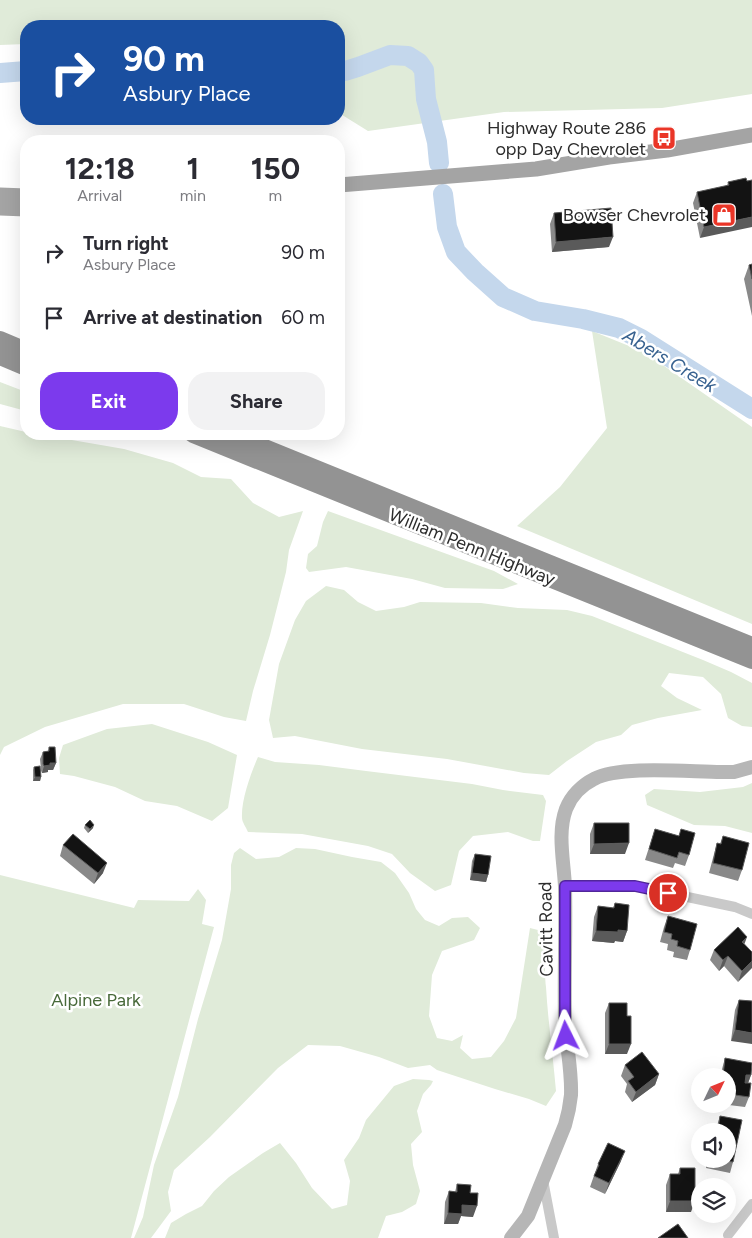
<!DOCTYPE html>
<style>
body{margin:0;font-family:Figtree,sans-serif;background:#f2f2f3;color:#2b2b33;height:100vh;display:flex;flex-direction:column;font-size:19px;white-space:nowrap}
*{box-sizing:border-box;margin:0}
p{font-size:16px;color:#7c7c81}
.icon{flex:none;width:28px;height:28px;fill:none;stroke:currentColor;stroke-width:2;stroke-linecap:round;stroke-linejoin:round}
.map{position:relative;flex:1;overflow:hidden}
.details{position:absolute;left:20px;top:135px;width:325px;height:305px;display:flex;flex-direction:column;background:#fff;border-radius:20px;box-shadow:0 5px 20px #0002}
.details>*{flex:none}
.banner{position:absolute;left:20px;top:20px;width:325px;height:105px;border-radius:20px;box-shadow:0 5px 20px #0002;background:#1a4fa0;color:#fff;overflow:hidden}
.needle{width:32px;rotate:47deg}
.fabs{position:absolute;left:691px;top:1068px;display:grid;gap:10px}
.fabs a{display:grid;place-items:center;width:45px;height:45px;border-radius:50%;background:#fff;box-shadow:0 5px 20px #0002;font-size:25px}
.pin{position:absolute;display:grid;place-items:center;width:42px;height:42px;color:#fff;margin:-21px;border:2px solid #fff;border-radius:50%;box-shadow:0 1px 5px #0007}
.me{position:absolute;width:55px;margin:-28px;rotate:357deg;stroke-linejoin:round;filter:drop-shadow(0 0 4px #0008)}
.turn{display:flex;align-items:center;gap:18px;height:105px;padding:0 20px;font-size:22px}
.turn .icon{width:65px;height:65px;stroke-width:2.5}
.turn b{display:block;font-size:35px;line-height:42px}
.eta{display:flex;justify-content:space-evenly;align-items:center;height:85px;text-align:center}
.eta b{font-size:30px;font-weight:700;line-height:35px}
.primary-button{display:flex;gap:10px;margin-top:auto;padding:10px 20px}
.primary-button a{flex:1;height:58px;border-radius:20px;background:#7c3aed;color:#fff;font-size:20px;font-weight:700;line-height:58px;text-align:center}
.primary-button a+a{background:#f2f2f3;color:#2b2b33}
ul{padding:0;list-style:none}
li{display:flex;align-items:center;gap:15px;height:65px;padding:0 20px}
li div{flex:1}
li b{display:block;font-size:19px}
li em{font-style:normal}
.map>svg:first-child{display:block}
</style>
<div class="map">
<svg width="752" height="1238" viewBox="0 0 752 1238">
<rect width="100%" height="100%" fill="#fff"/>
<path fill="#e0ebd9" d="M0,0H752V94L662,108L504,112L368,131L339,113V26H26V44L0,45Z
M592,331L644,352L752,427V624L517,526L560,487L607,428Z
M0,382L26,392V411L0,404Z
M0,426L26,432V434H37L124,449L173,463L201,477L231,479L253,503L279,517L303,511L289,550L286,572L270,635L253,691L246,721L224,717L184,704H123L45,727L4,747L0,755Z
M328,511L494,571L518,584L503,589L445,588L412,579L346,567L309,572L306,568L308,554L317,546L323,522Z
M326,586L344,590L358,602L376,611L404,607L420,602L481,603L518,608L567,610L592,616L703,660L731,672L752,683V727L742,726L728,718L721,694L703,677L669,673L661,686L677,698L702,710L658,718L632,725L621,735L596,742L567,761L549,775L524,773L447,759L362,749L295,736L273,738L269,720L279,664L295,620L306,601Z
M152,724L208,742L237,755L228,808L212,821L177,806L145,801L115,787L74,776L60,774L59,758L63,745L107,729Z
M258,757L275,762L319,765L366,771L472,784L503,790L543,795L546,801L540,841H533L508,832L473,836L459,851L451,885L435,891L410,873L392,854L368,846L302,834L248,832C246,827 242,822 242,818C241,800 251,773 258,757Z
M752,783V833L725,826L694,825L647,805L645,795L654,789L700,792L743,787Z
M240,848L256,859L279,857L296,848L315,849L352,857L381,862L395,873L409,893L416,909L425,920L439,926L452,918L468,917L480,928L474,940L442,951L432,975L429,1016L437,1038L452,1041L463,1035L460,1048L472,1059L491,1057L504,1041L516,1018L530,928L538,930C547,946 544,968 546,987C548,1021 553,1056 556,1091L546,1106L529,1099L495,1089L437,1070L430,1065L408,1068L379,1057L340,1046L308,1045L278,1068L210,1137L174,1170L168,1192L171,1211L151,1238H134L143,1217L154,1165L178,1097L198,1019L222,940L231,889V865L234,853Z
M0,875L134,908L138,900L189,901L198,889L206,900L202,924L214,927L131,1238H0Z
M413,1079L429,1080L433,1081L431,1085L423,1094L417,1111L422,1132L411,1144L413,1165L420,1191L416,1204L402,1212L386,1216L378,1238H165L171,1223L186,1214L202,1206L214,1191L229,1177L263,1153L280,1143L296,1163L312,1188L332,1209L347,1205L350,1181L344,1160L359,1138L366,1120L394,1086Z"/>
<g fill="none" stroke-linecap="round" stroke-linejoin="round">
<path stroke="#c4d7ec" stroke-width="20" d="M339,70L345,71L358,67L390,55L408,56L419,63L424,70L426,99L437,142L439,163
M0,73L26,71
M443,194L447,227L456,252L475,272L503,297L535,311L583,319L619,328L641,339L752,409"/>
<path stroke="#c9c9c9" stroke-width="10" d="M565,887L635,886L735,907L752,914
M543,1180L554,1238
M728,1235L752,1204"/>
<path stroke="#b6b6b6" stroke-width="14" d="M511,1238L528,1216L565,1125C568,1115 570,1105 571,1095C572,1070 566,1045 565,1020C564,976 566,932 565,887C564,862 557,833 566,809C571,796 582,785 594,779C620,765 690,772 721,772H734L752,767"/>
<path stroke="#a4a4a4" stroke-width="15" d="M339,185L536,169L609,157L667,150L752,135
M0,195L26,196
M0,208L26,209"/>
<path stroke="#939393" stroke-width="18" d="M0,340L26,351
M0,356L26,367
M193,434L752,660
M230,434L752,646"/>
</g>
<path fill="#898989" d="M746,178L700,238L693,203L697,192L727,186L728,182Z
M554,213L609,247L552,252L550,224Z
M752,264V316L744,279L749,265Z
M49,747L56,763L53,770H48V772L42,773L41,771V777L40,781H33V770L34,767L41,770L40,759L43,752L48,751Z
M594,823L625,854H590V834Z
M85,825L93,828L88,833L84,828Z
M655,829L679,836L681,829L689,855L685,866L675,863L673,868L645,860Z
M723,836L742,870L738,881L709,873L714,854L717,843L720,844Z
M63,845L103,873L94,884L60,856Z
M475,854L488,875L486,882L470,880L472,861Z
M615,903L627,931L623,942L615,941L614,943L592,941L594,917L598,906L613,908Z
M668,916L690,950L687,960L673,957L674,952L667,950L668,944L660,942L664,927Z
M745,944L752,952L738,982L724,966L719,971L710,960L714,950Z
M739,1000L752,1001L731,1041L735,1010Z
M609,1003L627,1016V1054H605V1013Z
M725,1058L751,1075L748,1083L749,1097L745,1107L721,1104H728V1076H721L722,1069Z
M625,1065L659,1074L655,1085L632,1102L625,1092L627,1084L621,1076Z
M720,1116L742,1120L733,1162L730,1173L706,1168L707,1159H728V1131H714L715,1128L716,1129Z
M621,1161L605,1194L590,1187L598,1164Z
M680,1168L691,1212H666V1185L670,1174H678Z
M457,1184L470,1193L473,1217L461,1216L458,1224H444L445,1202L449,1191L455,1192Z"/>
<path fill="#5a5a5a" d="M752,217V227L700,238L704,227Z
M613,237L609,247L552,252L556,242Z
M50,763H56L53,770H48V772L42,773L44,766Z
M35,777H41L40,781H33Z
M94,825L93,828L88,833L90,829Z
M629,843L625,854H590L594,844Z
M107,863L103,873L94,884L98,873Z
M472,873L488,875L486,882L470,880Z
M618,930L627,931L623,942L615,941L614,943L592,941L596,931Z
M747,937L743,948L742,942Z
M728,956L724,966L719,971L723,960Z
M752,961V968L738,982L742,971Z
M735,1030L752,1033V1044L731,1041Z
M609,1044H631L627,1054H605Z
M659,1074L655,1085L632,1102L636,1092Z
M746,1075H751L747,1086L742,1085Z
M625,1151L621,1161L605,1194L609,1183Z
M670,1201H695L691,1212H666Z
M462,1205L477,1206L473,1217L461,1216L458,1224H444L448,1213Z"/>
<path fill="#131313" stroke="#5a5a5a" d="M746,178L747,181L752,180V217L704,227L697,192L729,185L728,182Z
M611,208L613,237L556,242L554,213Z
M752,264V279L749,265Z
M49,747H55L56,763H50V765L44,766L43,764V752L49,751Z
M40,766L41,777H35L34,767Z
M90,820L94,825L90,829L85,825Z
M594,823H629V843L594,844Z
M655,829L679,836L681,829L695,833L689,855L679,852L677,858L649,849Z
M73,834L107,863L98,873L63,845Z
M723,836L749,843L742,870L713,863L717,843L721,844Z
M475,854L491,856L488,875L472,873Z
M615,903L629,905L627,931L618,930V932L596,931L598,906L614,908Z
M668,916L697,924L690,950L677,946L678,941L671,939L672,934L664,932Z
M738,927L747,937L742,942L752,952V961L742,971L728,956L723,960L714,950Z
M739,1000L752,1001V1033L735,1030Z
M609,1003H627V1016H631V1044H609Z
M642,1052L659,1074L636,1092L628,1081L634,1077L625,1065Z
M725,1058L752,1063L751,1075H746L745,1083H751L749,1097L728,1094V1076H723Z
M720,1116L742,1120L733,1162L715,1159H728V1131H715V1128L718,1129Z
M608,1143L625,1151L609,1183L594,1176L599,1165L598,1164Z
M680,1168H695V1201H670V1174H680Z
M457,1184L471,1185L470,1193H478L477,1206L462,1205V1214L448,1213L449,1191L457,1192Z
M678,1224L688,1238H658Z"/>
<g fill="none" stroke-linecap="round" stroke-linejoin="round">
<g stroke="#51269a" stroke-width="12">
<path id="route" d="M566,1036L565,1021V886H635L668,893"/>
</g>
<use href="#route" stroke="#7c3aed" stroke-width="9"/>
</g>
<defs>
<g id="bus-square" transform="scale(1.25)"><rect x="-9" y="-9" width="18" height="18" rx="4" fill="#ea3527" stroke="#fff"/><path d="M-5-6H5V4H4V6H2V4H-2V6H-4V4H-5ZM-3.5-4V0h7V-4ZM-3.5 1.2v1.5H-2V1.2ZM2 1.2v1.5H3.5V1.2Z" fill="#fff"/></g>
<g id="shop-square" transform="scale(1.25)"><rect x="-9" y="-9" width="18" height="18" rx="4" fill="#ea3527" stroke="#fff"/><path d="M-5-2.5h2.3a2.7 3.5 0 0 1 5.4 0H5L5.5 6h-11ZM-1.5-2.5h3a1.5 2.3 0 0 0-3 0Z" fill="#fff"/></g>
</defs>
<g fill-rule="evenodd">
<use href="#bus-square" x="664" y="138"/>
<use href="#shop-square" x="724" y="215"/>
</g>
<g text-anchor="middle" stroke-width="5" stroke-linejoin="round" paint-order="stroke">
<g font-size="18" fill="#2c2c2c" stroke="#fff" text-anchor="end">
<text x="646" y="134">Highway Route 286<tspan x="646" dy="21">opp Day Chevrolet</tspan></text>
<text x="706" y="221">Bowser Chevrolet</text>
</g>
<g font-size="18" fill="#2c2c2c" stroke="#fff">
<text transform="translate(472 547) rotate(22)" y="6">William Penn Highway</text>
<text transform="translate(546 929) rotate(-91)" y="6">Cavitt Road</text>
</g>
<g font-size="18" fill="#486939" stroke="#fff">
<text x="96" y="1006">Alpine Park</text>
</g>
<g font-size="19" font-style="italic" fill="#386290" stroke="#fff">
<text transform="translate(670 360) rotate(31)" y="7">Abers Creek</text>
</g>
</g>
</svg>
<div class="fabs">
<a><svg class="needle" viewBox="-14 -14 28 28"><path d="M0-13l5 13h-10z" fill="#e53935"/><path d="M0 13l5-13h-10z" fill="#7c7c81"/></svg></a>
<a><svg class="icon" aria-label="sound" viewBox="0 0 24 24"><path d="M4 9h4l5-4v14l-5-4H4zM17 9q2 3 0 6"/></svg></a>
<a><svg class="icon" aria-label="layers" viewBox="0 0 24 24"><path d="M12 4l9 5-9 5-9-5zM3 14l9 5 9-5"/></svg></a>
</div>
<div class="pin" style="left:668px;top:893px;background:#d93025"><svg class="icon" aria-label="arrive" viewBox="0 0 24 24"><path d="M6 21V4h12l-3 4 3 4H6"/></svg></div>
<svg class="me" style="left:566px;top:1036px" viewBox="-20 -20 40 40"><path d="M0-17L14 15 0 8-14 15z" fill="#7c3aed" stroke="#fff" stroke-width="4"/></svg>
<div class="banner">
<div class="turn"><svg class="icon" aria-label="right" viewBox="0 0 24 24"><path d="M7 20v-9h11M14 6l5 5-5 5"/></svg><div><b>90 m</b>Asbury Place</div></div>
</div>
<section class="details">
<div class="eta">
<div><b>12:18</b><p>Arrival</p></div>
<div><b>1</b><p>min</p></div>
<div><b>150</b><p>m</p></div>
</div>
<ul>
<li><svg class="icon" aria-label="right" viewBox="0 0 24 24"><path d="M7 20v-9h11M14 6l5 5-5 5"/></svg><div><b>Turn right</b><p>Asbury Place</p></div><em>90 m</em></li>
<li><svg class="icon" aria-label="arrive" viewBox="0 0 24 24"><path d="M6 21V4h12l-3 4 3 4H6"/></svg><div><b>Arrive at destination</b></div><em>60 m</em></li>
</ul>
<div class="primary-button"><a>Exit</a><a>Share</a></div>
</section>
</div>
